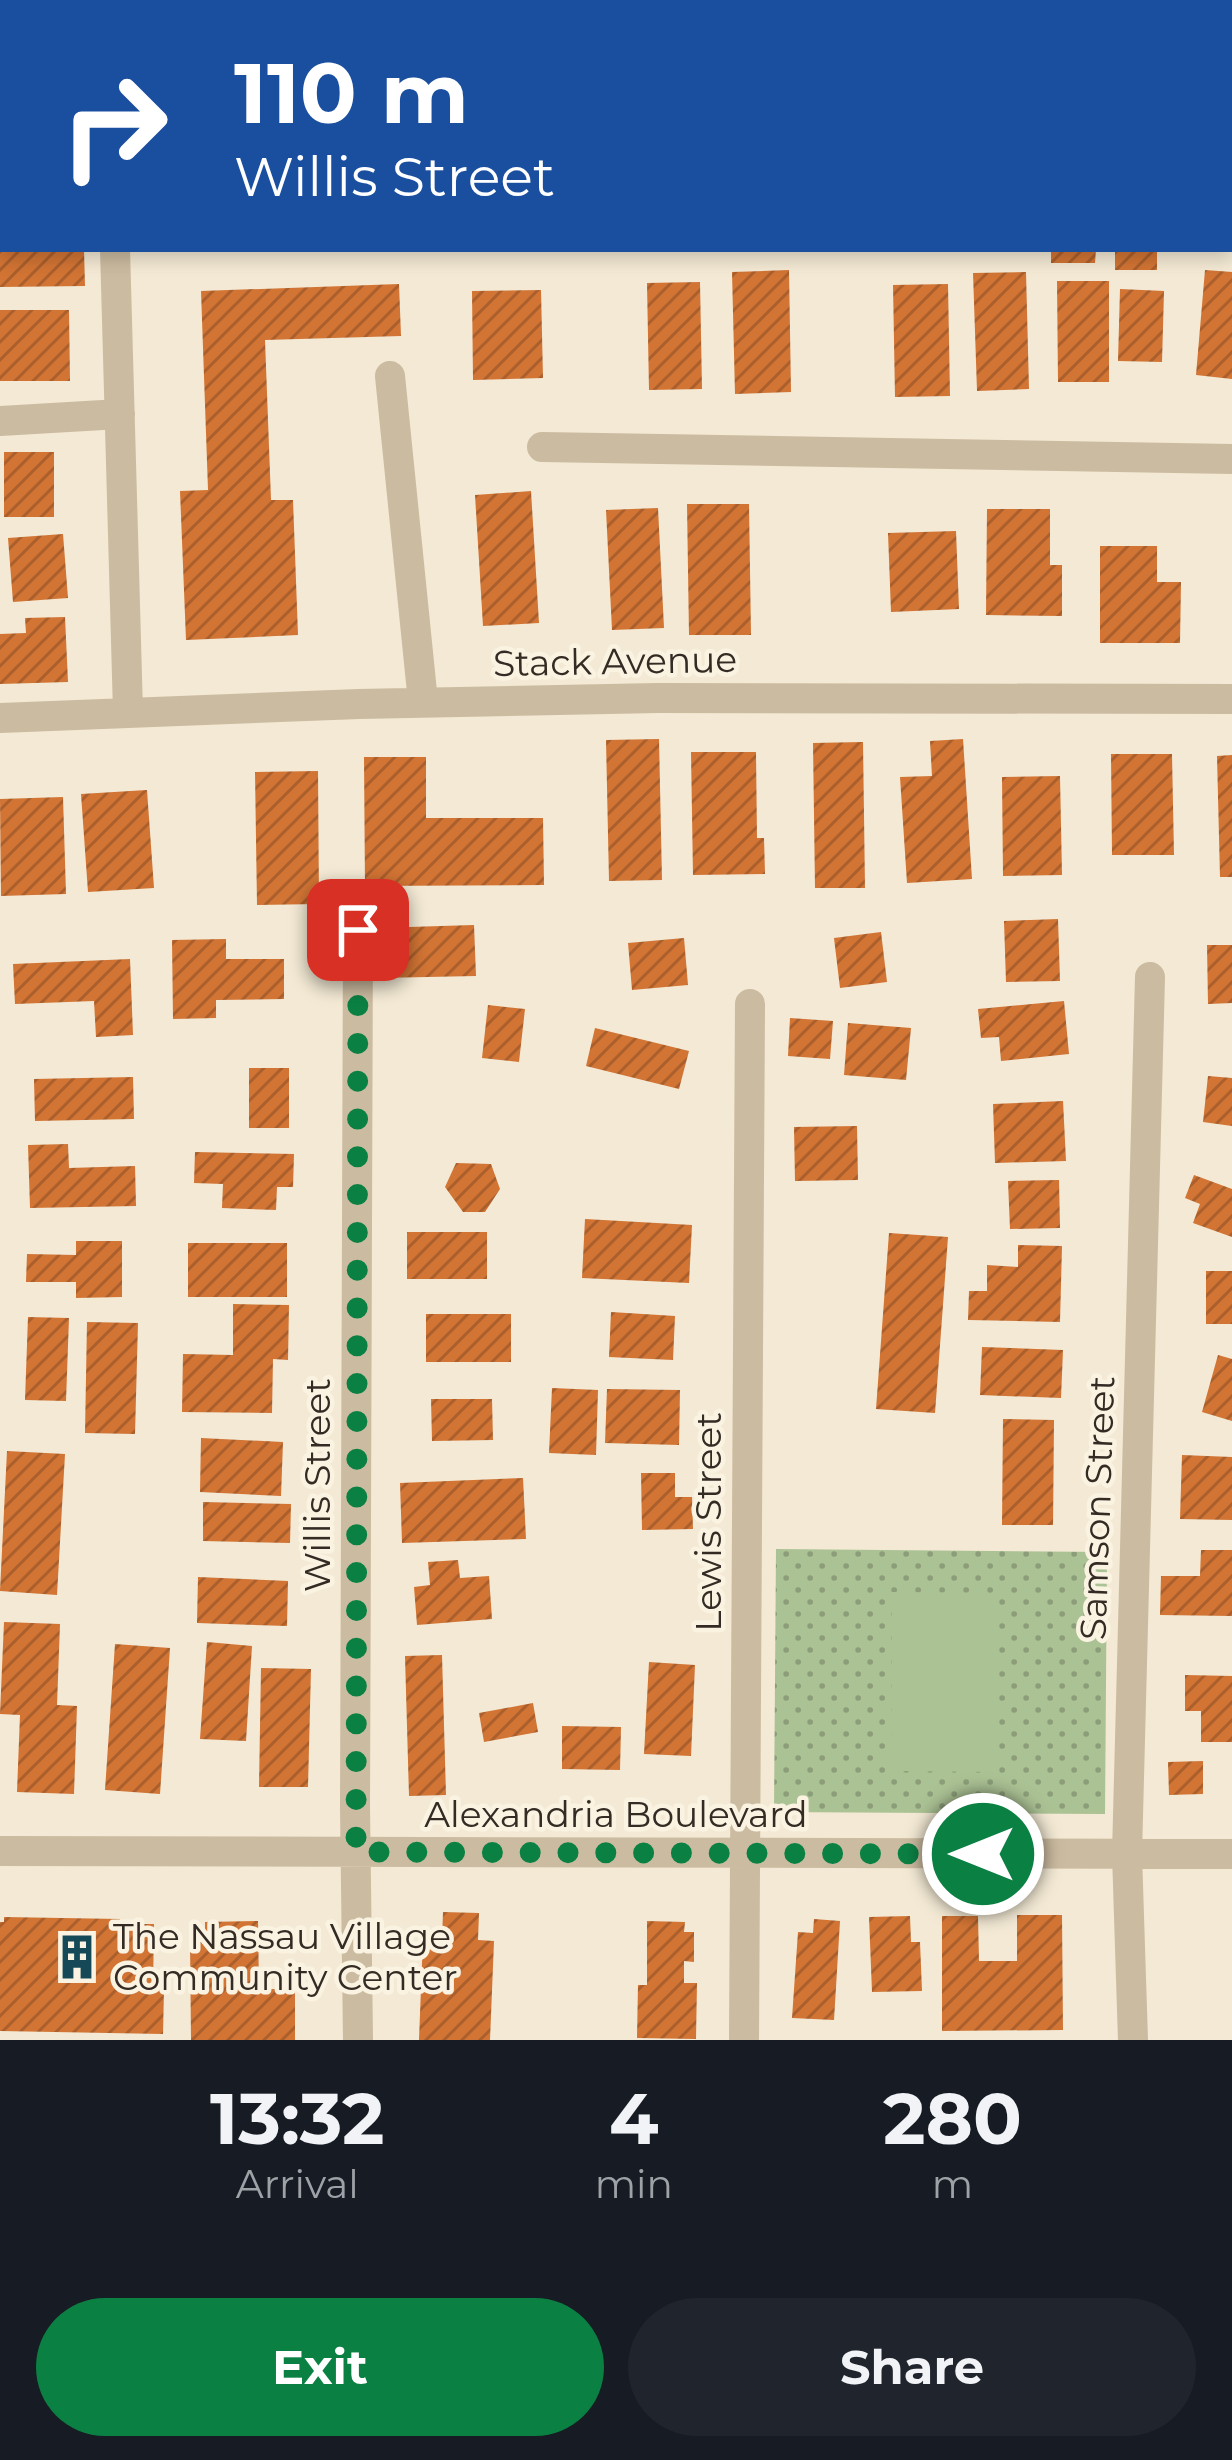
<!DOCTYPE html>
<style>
body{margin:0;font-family:Montserrat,sans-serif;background:#20242c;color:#f1f3f6;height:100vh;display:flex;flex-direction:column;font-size:45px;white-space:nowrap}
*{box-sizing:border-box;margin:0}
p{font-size:39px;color:#9ea1a6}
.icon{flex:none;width:66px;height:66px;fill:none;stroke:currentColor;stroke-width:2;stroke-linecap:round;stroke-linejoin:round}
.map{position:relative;height:2040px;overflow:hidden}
.sheet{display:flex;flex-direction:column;background:#171b24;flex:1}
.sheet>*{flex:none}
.top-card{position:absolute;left:0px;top:0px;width:1233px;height:252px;box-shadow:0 6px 18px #0003;background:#1a4fa0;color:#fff;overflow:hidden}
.pin{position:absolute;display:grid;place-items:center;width:102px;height:102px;color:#fff;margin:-51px;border-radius:24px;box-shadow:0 6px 18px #0006}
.me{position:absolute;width:132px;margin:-66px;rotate:270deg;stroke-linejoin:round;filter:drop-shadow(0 0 9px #0008)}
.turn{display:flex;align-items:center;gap:42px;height:252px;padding:0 36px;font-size:54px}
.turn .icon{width:156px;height:156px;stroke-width:2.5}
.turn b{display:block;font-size:84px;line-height:102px}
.eta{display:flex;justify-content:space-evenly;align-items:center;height:204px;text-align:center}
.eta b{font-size:72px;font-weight:700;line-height:84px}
.button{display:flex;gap:24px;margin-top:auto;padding:24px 36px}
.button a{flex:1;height:138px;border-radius:72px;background:#0b8043;color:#fff;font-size:48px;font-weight:700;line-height:138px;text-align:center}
.button a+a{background:#20242c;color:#f1f3f6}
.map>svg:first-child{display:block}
</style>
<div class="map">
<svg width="1232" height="2040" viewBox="0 0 1232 2040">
<defs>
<pattern id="park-dots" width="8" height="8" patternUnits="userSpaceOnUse" patternTransform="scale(3)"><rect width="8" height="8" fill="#abc294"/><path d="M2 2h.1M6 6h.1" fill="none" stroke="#8c9e79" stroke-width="1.8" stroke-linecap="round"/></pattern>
<pattern id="building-hatch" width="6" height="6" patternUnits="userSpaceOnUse" patternTransform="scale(3)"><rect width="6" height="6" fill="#d17434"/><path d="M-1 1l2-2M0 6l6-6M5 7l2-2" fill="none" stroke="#aa5f2c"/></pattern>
</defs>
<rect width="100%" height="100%" fill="#f3e9d4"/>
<path fill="url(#park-dots)" d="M776,1549L1107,1552L1105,1814L774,1812Z"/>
<path fill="#abc294" d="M892,1592L999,1593L997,1772L891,1771Z"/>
<path fill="url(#building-hatch)" d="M0,249H84L85,286L0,287Z
M1051,249H1096L1095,263H1051Z
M1115,249H1157V270H1115Z
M789,270L791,392L735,394L732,272Z
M1205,270L1232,272V379L1196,375Z
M1026,272L1029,389L977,391L973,273Z
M1057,281H1109V382H1058Z
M700,282L702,389L649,390L647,283Z
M399,284L401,336L265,340L271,500H293L298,635L186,640L180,491L208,490L201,291Z
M948,284L950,396L895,397L893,285Z
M1120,289L1164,291L1162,362L1118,361Z
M541,290L543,378L473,380L472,291Z
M0,310H69L70,381H0Z
M4,452H54V517H4Z
M531,491L539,623L483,626L475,495Z
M687,504H749L751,635H689Z
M658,508L664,628L612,630L606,510Z
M987,509H1050V565H1062V616L986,615Z
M956,531L959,609L891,612L888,533Z
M63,534L68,598L13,602L8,538Z
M1100,546H1157V582H1181L1180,643H1100Z
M65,617L68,682L0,684V634L26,633L25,618Z
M659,739L662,880L609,881L606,740Z
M963,739L972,879L907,883L900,777L932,776L930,741Z
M863,742L865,888H815L813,743Z
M691,752H756L757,838H764L765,874L693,875Z
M1111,754H1172L1174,855H1112Z
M1232,755V877H1220L1217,756Z
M364,757H426V818H543L544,885L365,886Z
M318,771L319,904L257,905L255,772Z
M1060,776L1062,875L1003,876L1002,777Z
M147,790L154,888L88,892L81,794Z
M63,797L66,894L1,896L0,799Z
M1058,919L1060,981L1006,982L1004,921Z
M474,925L476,976L378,978L376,928Z
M881,932L887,982L840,988L834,938Z
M684,938L688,985L632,990L628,943Z
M226,939V959H284V999L216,1000V1018L173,1019L172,940Z
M1207,945H1232V1003L1208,1004Z
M130,959L133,1035L96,1037L94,1001L15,1004L13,964Z
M1064,1001L1069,1054L1001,1061L999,1037L981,1038L978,1009Z
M488,1005L525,1009L519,1062L482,1058Z
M790,1018L833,1021L830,1059L788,1056Z
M848,1023L911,1028L906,1080L844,1075Z
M595,1028L689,1051L679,1089L586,1066Z
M249,1068H289V1128H249Z
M1208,1076L1232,1078V1126L1203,1122Z
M133,1077L134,1119L35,1121L34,1079Z
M1063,1101L1066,1161L995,1163L993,1104Z
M857,1126L858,1180L795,1181L794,1127Z
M68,1144L69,1168L135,1166L136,1206L30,1208L28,1145Z
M195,1152L294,1154L293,1187H277L276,1210L222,1208L223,1184L194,1183Z
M456,1163L491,1164L500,1189L485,1212H463L445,1187Z
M1194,1175L1232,1189V1237L1193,1223L1200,1204L1185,1198Z
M1059,1180L1060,1228L1010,1229L1008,1181Z
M585,1219L692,1225L689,1283L582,1278Z
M407,1232H487V1279H407Z
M889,1233L948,1237L935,1413L876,1409Z
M76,1241H122V1297L76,1298V1282H26L27,1254L76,1255Z
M188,1243H287V1297H188Z
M1018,1245L1062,1246L1060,1322L968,1320L969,1291H987V1265L1018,1267Z
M1206,1271H1232V1324H1206Z
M233,1304L289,1305L288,1360L273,1359L272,1413L182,1412L183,1354L233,1355Z
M611,1312L675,1316L673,1360L609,1357Z
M426,1314H511V1362H426Z
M28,1317L69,1318L66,1401L25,1400Z
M87,1322L138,1323L135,1434L85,1433Z
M982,1347L1063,1350L1061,1398L980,1395Z
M1218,1355L1232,1359V1421L1202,1412Z
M552,1388L598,1390L596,1455L549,1453Z
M607,1389L680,1390L679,1445L605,1443Z
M431,1399H492L493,1440L432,1441Z
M1003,1419L1054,1420L1053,1525H1002Z
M201,1438L283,1442L281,1496L200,1492Z
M7,1451L65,1454L57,1595L0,1591Z
M1182,1455L1232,1457V1520L1180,1519Z
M641,1473H675V1497H692L693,1529L642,1530Z
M523,1478L526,1539L402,1543L400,1483Z
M203,1502L291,1504L290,1543L203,1541Z
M1201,1550H1232V1616L1160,1615L1161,1576H1200Z
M458,1560L460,1578L489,1576L492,1619L417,1625L414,1587L430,1585L428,1562Z
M198,1577L288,1581L287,1626L197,1623Z
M4,1622L60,1624L57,1705L77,1706L74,1794L17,1792L20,1715L0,1714Z
M207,1642L252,1646L246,1741L200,1739Z
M115,1644L170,1648L160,1794L105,1790Z
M442,1655L446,1795L409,1796L405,1656Z
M649,1662L695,1665L691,1756L644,1754Z
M261,1668L311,1669L308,1787H259Z
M1185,1675L1232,1676V1742H1201V1711H1185Z
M533,1703L538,1732L484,1742L479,1713Z
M562,1726L621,1727L620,1770L562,1769Z
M1203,1761V1794L1169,1795L1168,1762Z
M443,1912L479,1913L478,1940L494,1941L490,2040H419L423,1937L442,1938Z
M1017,1915H1062L1063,2030L942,2031V1916H978L979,1961H1017Z
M910,1916L911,1942H920L922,1991L872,1992L869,1917Z
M4,1917L120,1919L121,1924H154L153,1989H164L163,2034L0,2031V1922H4Z
M814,1919L840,1921L834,2020L792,2018L798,1932L813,1933Z
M258,1921L259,1989H295V2040H191L190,1940L205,1941V1922Z
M647,1921L685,1922L684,1932H694V1962L684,1961V1983H697L696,2039L637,2038L638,1985H647Z"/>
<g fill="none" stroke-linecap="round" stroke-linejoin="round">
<path stroke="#cbbba0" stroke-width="30" d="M106,0L107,3
M0,18L3,19
M115,249L128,712
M390,376L423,702
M0,421L120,414
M542,447L1232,459
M0,718L359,704L658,698L1232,699
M358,930L355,1807L358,2040
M0,1851L1232,1854
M744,2040L750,1004
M1133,2040L1127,1854L1150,977"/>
</g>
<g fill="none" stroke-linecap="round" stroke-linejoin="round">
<path stroke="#0b8043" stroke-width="21" stroke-dasharray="0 37.8" d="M358,930L356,1852L983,1854"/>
</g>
<defs>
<g id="building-bare" transform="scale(3.6)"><path d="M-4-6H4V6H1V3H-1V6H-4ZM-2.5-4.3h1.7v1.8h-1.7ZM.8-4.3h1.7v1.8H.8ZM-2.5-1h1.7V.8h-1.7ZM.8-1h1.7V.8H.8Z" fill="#164958" stroke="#faf3e1" stroke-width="2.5" paint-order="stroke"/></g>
</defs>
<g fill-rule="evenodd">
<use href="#building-bare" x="77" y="1957"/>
</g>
<g text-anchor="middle" stroke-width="9" stroke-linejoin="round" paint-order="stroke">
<g font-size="36" fill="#342c24" stroke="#faf3e1">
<text transform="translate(615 661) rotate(-1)" y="13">Stack Avenue</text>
<text transform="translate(317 1485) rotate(-90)" y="13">Willis Street</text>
<text transform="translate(1097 1508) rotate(-88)" y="13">Samson Street</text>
<text transform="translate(708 1522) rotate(-90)" y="13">Lewis Street</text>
<text x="616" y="1827">Alexandria Boulevard</text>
</g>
<g font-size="36" fill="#342c24" stroke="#faf3e1" text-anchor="start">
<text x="113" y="1949">The Nassau Village<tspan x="113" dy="41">Community Center</tspan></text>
</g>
</g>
</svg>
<div class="pin" style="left:358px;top:930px;background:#d93025"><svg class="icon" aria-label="arrive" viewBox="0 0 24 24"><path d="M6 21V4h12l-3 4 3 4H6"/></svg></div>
<svg class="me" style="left:983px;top:1854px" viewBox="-20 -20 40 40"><circle r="17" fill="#0b8043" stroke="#fff" stroke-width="3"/><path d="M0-11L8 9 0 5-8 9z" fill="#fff"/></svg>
<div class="top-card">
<div class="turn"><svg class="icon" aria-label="right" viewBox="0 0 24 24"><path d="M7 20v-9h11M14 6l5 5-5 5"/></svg><div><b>110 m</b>Willis Street</div></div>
</div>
</div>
<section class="sheet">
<div class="eta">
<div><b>13:32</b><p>Arrival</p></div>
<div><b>4</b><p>min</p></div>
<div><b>280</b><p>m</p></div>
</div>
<div class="button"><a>Exit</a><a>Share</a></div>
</section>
